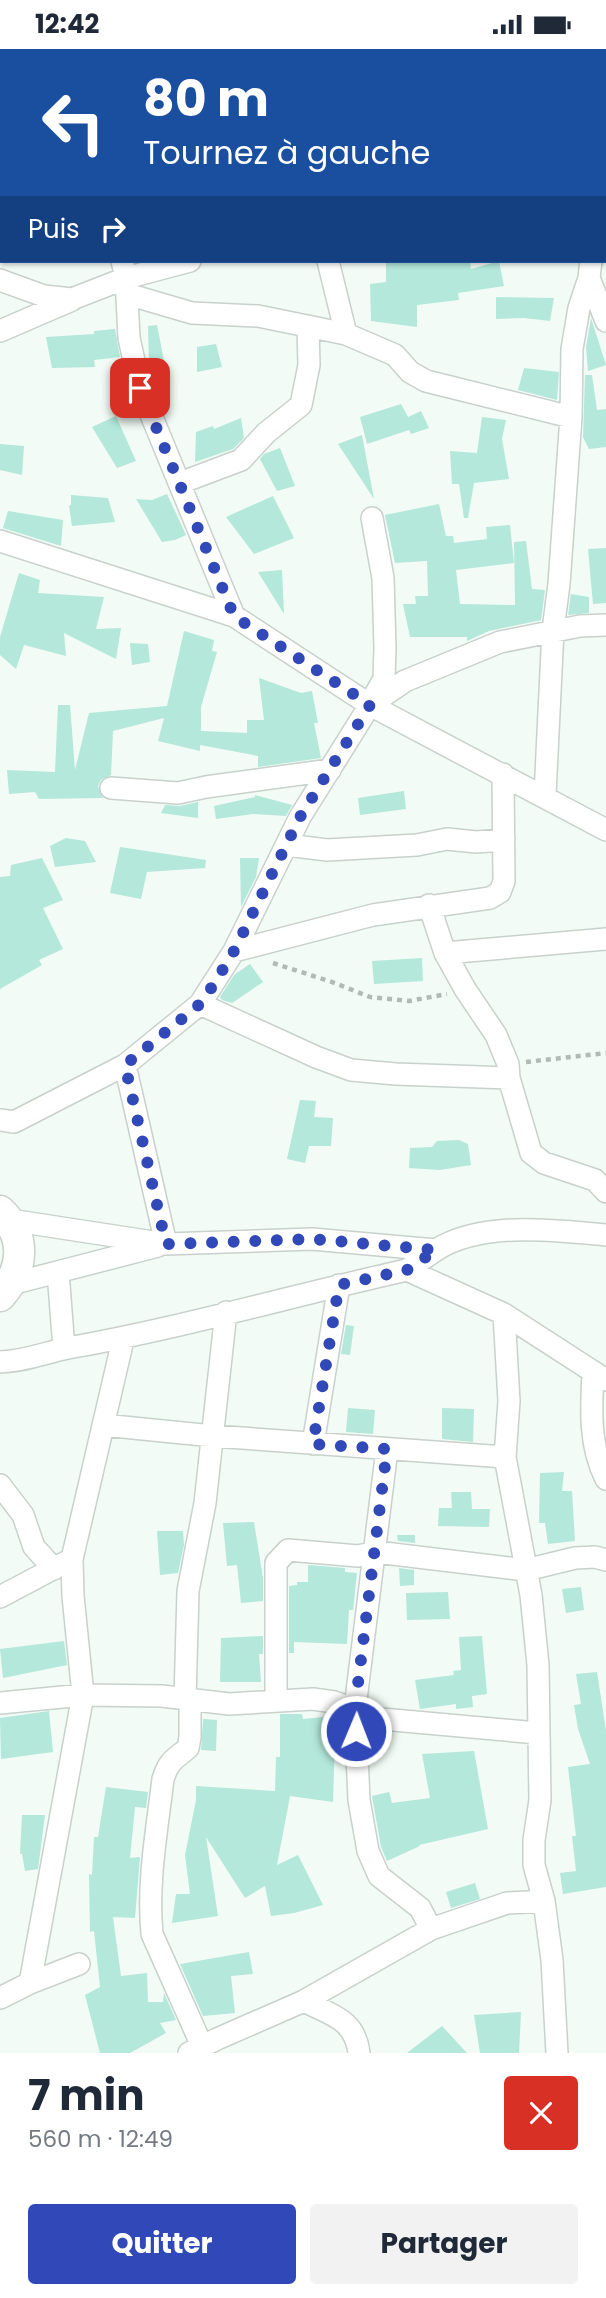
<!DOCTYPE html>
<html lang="fr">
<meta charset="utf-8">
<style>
body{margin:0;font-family:Poppins,sans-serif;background:#f2f2f3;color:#1f2937;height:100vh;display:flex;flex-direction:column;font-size:26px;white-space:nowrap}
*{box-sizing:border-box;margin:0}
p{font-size:23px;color:#747a83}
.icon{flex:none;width:38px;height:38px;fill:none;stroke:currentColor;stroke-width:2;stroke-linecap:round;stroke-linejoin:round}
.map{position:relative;height:2004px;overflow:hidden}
.side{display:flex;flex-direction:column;background:#fff;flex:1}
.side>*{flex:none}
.banner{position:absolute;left:0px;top:0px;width:607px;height:214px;box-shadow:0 2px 5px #0004;background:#1a4fa0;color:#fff;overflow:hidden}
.pin{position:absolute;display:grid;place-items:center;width:60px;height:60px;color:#fff;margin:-30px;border-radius:14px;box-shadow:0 4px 10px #0006}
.me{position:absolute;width:77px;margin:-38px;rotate:1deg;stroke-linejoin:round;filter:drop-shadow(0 0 5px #0008)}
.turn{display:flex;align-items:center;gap:24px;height:147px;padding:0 28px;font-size:32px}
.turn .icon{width:91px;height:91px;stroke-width:2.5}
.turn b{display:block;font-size:49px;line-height:60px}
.then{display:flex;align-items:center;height:66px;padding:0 28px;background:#0003;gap:14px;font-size:26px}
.round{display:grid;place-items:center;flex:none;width:74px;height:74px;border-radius:7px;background:#f2f2f3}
.headline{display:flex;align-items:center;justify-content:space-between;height:119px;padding:0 28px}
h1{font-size:42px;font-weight:700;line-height:52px}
.cta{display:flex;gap:14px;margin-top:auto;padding:14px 28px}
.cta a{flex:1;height:80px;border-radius:7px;background:#3148b9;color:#fff;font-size:28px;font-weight:700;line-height:80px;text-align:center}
.cta a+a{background:#f2f2f3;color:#1f2937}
.status{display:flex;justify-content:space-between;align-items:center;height:49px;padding:0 35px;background:#fff;direction:ltr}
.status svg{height:19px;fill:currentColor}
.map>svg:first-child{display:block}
</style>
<div class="status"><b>12:42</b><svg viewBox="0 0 49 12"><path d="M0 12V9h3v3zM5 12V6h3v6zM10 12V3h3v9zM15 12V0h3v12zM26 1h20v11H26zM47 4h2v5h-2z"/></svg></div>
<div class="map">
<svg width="606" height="2004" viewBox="0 0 606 2004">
<rect width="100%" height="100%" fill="#f2fbf5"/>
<path fill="#b3e8db" d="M386,212H470L471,220L499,212L504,237L458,244L459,251L417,256V278L371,272L370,235L386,233Z
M496,248L554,249L550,272L524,269L496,270Z
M591,269L606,316L588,322L586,298Z
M157,276L169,337L154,338L149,317L148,277Z
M115,280L120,308L94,311L95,318L52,319L46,288L94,285V282Z
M216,295L222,318L197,323V298Z
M524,319L559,323L557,351L518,341Z
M585,326H592L597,361L606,360V398L589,400L583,388Z
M401,355L408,368L421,362L429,379L411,385L409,381L367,395L360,368Z
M116,367L136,412L117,419L92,378Z
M482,368L506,371L502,390L509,430L474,434L468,469H464L459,435H452L450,402L477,404Z
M241,369L244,389L233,400L195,413L196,383L213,377L214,380Z
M362,386L374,450L338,395Z
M0,395L24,397L22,426L0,421Z
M280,399L295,437L277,442L260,410L264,405Z
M167,445L186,486L175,491L162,493L136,450L152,451Z
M71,446L108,449L115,473L72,477L69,457L71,456Z
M273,447L294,489L254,505L226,468Z
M439,455L446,487H453L454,494L487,490L486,478L510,476L514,514L456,521L460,555L515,556L514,493L526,492L532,540L545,541L541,571L489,582L467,592V588H410L403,555H416L415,547H428L427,512L395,514L385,466Z
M8,462L63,471L61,497L3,479Z
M606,499V554L593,555L588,500Z
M282,521L284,565L258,523Z
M19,524L40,531L38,544L104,548L96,580L121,579L116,610L64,584L66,607L24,596L16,620L0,606V588Z
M571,545L589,548V564L568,566Z
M184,582L214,591L212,602L217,603L201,658V682L247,684V671H264L259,629L301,644L312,642L318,674H314L321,709L258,718V707L200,696V702L158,692L164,669L113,682L111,726L101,731L98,737L103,749L39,750L35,743L9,745L7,721L55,723L58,656H70L75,721L89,664L167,657Z
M130,594L148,595L150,613L132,616Z
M404,742L406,760L360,766L358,749Z
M255,746L292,756L286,767L253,765L216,770L214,757L255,748Z
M198,753V769L161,764L165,756L180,757Z
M66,789L85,792L96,813L55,818L50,797Z
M120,798L206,811L205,819L147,823L141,850L110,844Z
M42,809L63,851L43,859L63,900L39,911L42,916L0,940V828L10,827L11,816Z
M240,809H259L256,828L241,858Z
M422,909L423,932L374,935L372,912Z
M250,915L263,933L232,954L222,951L220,948L234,926Z
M300,1051L316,1052L314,1068L333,1069L331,1097H309L305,1114L287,1110Z
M459,1091L468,1095L471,1116L440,1121L409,1119L410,1099L432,1098L437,1092Z
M346,1276L354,1277L350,1306L341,1305Z
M348,1359L375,1361L373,1385L346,1383Z
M442,1359L474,1360L473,1393L442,1390Z
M564,1423L562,1442H572L575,1492L548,1495L545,1474H539L540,1424Z
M451,1443H471L472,1460H490L489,1478L438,1477L439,1459H452Z
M254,1473L263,1529V1552L241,1554L237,1516L227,1517L223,1474Z
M157,1482H183L184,1496L178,1524L160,1526Z
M397,1486H415V1494L398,1492Z
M308,1516L345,1519V1523L357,1524L353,1561H349L347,1595L294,1593V1604H289V1537L297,1536V1533H308Z
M399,1519L414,1521V1536L400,1537Z
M581,1538L584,1561L566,1564L562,1540Z
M448,1543L450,1570L407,1571L406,1544Z
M263,1587V1605H259L261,1633H220L221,1589Z
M482,1587L487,1645L472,1647L473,1658L456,1660V1655L420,1660L415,1631L454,1626L453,1622L461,1621L459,1588Z
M64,1592L67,1616L3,1629L0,1600Z
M597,1623L606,1682V1838L563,1845L560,1824L576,1822L572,1787H576L568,1718L590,1715L578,1680L574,1656L581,1655L576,1625Z
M49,1662L53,1703L1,1710L0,1669Z
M280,1665H302L303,1670L332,1667L335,1690L333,1753L290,1747L277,1816L298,1806L323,1856L294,1864L271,1867L265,1837L245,1849L206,1788L218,1867L172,1874L176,1845H190L185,1806L196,1751V1737L275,1742L276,1708H280Z
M203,1670L217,1671L216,1702L201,1701Z
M474,1702L488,1780L419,1796L420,1797L387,1812L381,1798L372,1747L389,1743L392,1754L430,1749L422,1705Z
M106,1738L148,1743L146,1759L135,1758L130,1809L140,1808L135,1869L113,1868L121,1927L147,1924L148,1953H163L164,1944L176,1971L160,1974L166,1984L130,2004H100L85,1946L100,1938L94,1882L90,1883L89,1825L92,1826L94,1788H98Z
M22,1766H45L38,1820L25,1822L22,1805H20Z
M475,1834L480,1850L451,1859L446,1843Z
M249,1903L253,1925L231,1927L235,1964L203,1967L180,1915Z
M521,1963L519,2004H480L474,1966Z
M442,1977L467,2004H407Z"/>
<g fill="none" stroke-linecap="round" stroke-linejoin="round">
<g stroke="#c8d1cb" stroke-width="24">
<path id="minor" d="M14,0V2
M122,0L140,2
M231,0V2
M375,0V2
M594,0L595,2
M122,212L126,229L129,289L140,339L234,567
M328,212L346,285
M589,229L606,272
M0,231L44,247L72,250L126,229L190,212
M127,245L192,264L258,267L346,285L395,306L410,323L426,332L571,368
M0,282L72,251
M180,434L241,411L266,384L301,356L309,316L308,277
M372,469L383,529L385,599L384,630L372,651
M0,492L234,567L370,656L606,781
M111,739L178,744L206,738L330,721
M545,746L553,581L559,535L571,368L572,300L579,259L589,229L591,212
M287,796L327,801L417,796L447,790L476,793L504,791
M429,856L445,904L465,940L496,986L508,1015L509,1029L531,1104L544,1114L595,1131L606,1143
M234,902L373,866L490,849L500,843L504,832L503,725
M445,904L606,890
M200,955L316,1008L351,1021L396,1025L509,1029
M125,1016L166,1195
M0,1071L14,1073L125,1016L200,955L234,902L300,768L370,656L405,632L500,593L580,577L606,576
M10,1171L166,1195L312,1190L436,1201C482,1172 554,1181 606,1186
M407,1221L504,1265L606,1331
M58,1223L64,1300
M11,1235L158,1197
M504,1265L509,1352L505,1408L531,1546L538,1616L540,1751L534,1791V1816L544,1852L552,1911L557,2004
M0,1313C27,1312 43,1304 68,1299C182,1279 294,1246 407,1221L436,1201
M593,1323C591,1361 589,1396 606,1430
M103,1376L213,1387L505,1408
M313,1395L339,1236
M387,1400L355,1659L359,1751L368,1802L379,1827L420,1859L431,1880
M0,1436L23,1466L34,1498L54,1520
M0,1548L66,1513
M185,1650L188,1542L205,1454L226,1263
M190,1651V1688L188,1699C174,1711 169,1711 163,1730C157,1781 147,1834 152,1885L202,1997
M276,1651V1514L288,1501L358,1507L376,1503L526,1521L575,1509L595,1508L606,1511
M0,1654L83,1646L162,1647L229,1655L313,1650L334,1653L382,1670L537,1684
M30,1934L83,1646L73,1547L72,1510L123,1291
M0,1949L30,1934L79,1915
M304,1952C331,1966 355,1970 359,2004
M189,2004L217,1990L304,1952L431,1880L507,1854L544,1852"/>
</g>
<g stroke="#c8d1cb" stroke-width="33">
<path id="secondary" d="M0,1162C27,1187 24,1221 0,1247"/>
</g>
<path stroke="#b3bab5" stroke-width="4.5" stroke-dasharray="5 5" stroke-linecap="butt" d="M273,914L332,933L370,948L409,952L447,945
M526,1013L606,1004"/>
<use href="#minor" stroke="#fff" stroke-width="21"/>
<use href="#secondary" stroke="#fff" stroke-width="30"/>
</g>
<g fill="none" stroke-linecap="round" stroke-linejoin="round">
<path stroke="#3148b9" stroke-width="12" stroke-dasharray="0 21.6" d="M140,339L234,567L370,656L300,768L234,902L214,935L200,955L125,1016L166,1195L312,1190L436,1201L407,1221L339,1236L313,1395L387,1400L355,1659L356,1682"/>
</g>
</svg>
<div class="pin" style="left:140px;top:339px;background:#d93025"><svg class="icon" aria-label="arrive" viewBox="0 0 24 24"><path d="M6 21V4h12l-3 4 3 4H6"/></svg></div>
<svg class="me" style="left:356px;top:1682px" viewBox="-20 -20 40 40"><circle r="17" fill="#3148b9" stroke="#fff" stroke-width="3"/><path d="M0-11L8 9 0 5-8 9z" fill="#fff"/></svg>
<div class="banner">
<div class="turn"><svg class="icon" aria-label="left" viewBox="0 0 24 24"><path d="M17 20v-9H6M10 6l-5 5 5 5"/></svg><div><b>80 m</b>Tournez à gauche</div></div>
<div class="then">Puis<svg class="icon" aria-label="right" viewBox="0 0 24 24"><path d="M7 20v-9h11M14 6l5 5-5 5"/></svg></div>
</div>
</div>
<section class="side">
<div class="headline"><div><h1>7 min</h1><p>560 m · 12:49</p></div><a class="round" style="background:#d93025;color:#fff"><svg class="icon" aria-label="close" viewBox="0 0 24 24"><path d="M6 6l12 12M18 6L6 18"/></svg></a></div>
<div class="cta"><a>Quitter</a><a>Partager</a></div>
</section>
